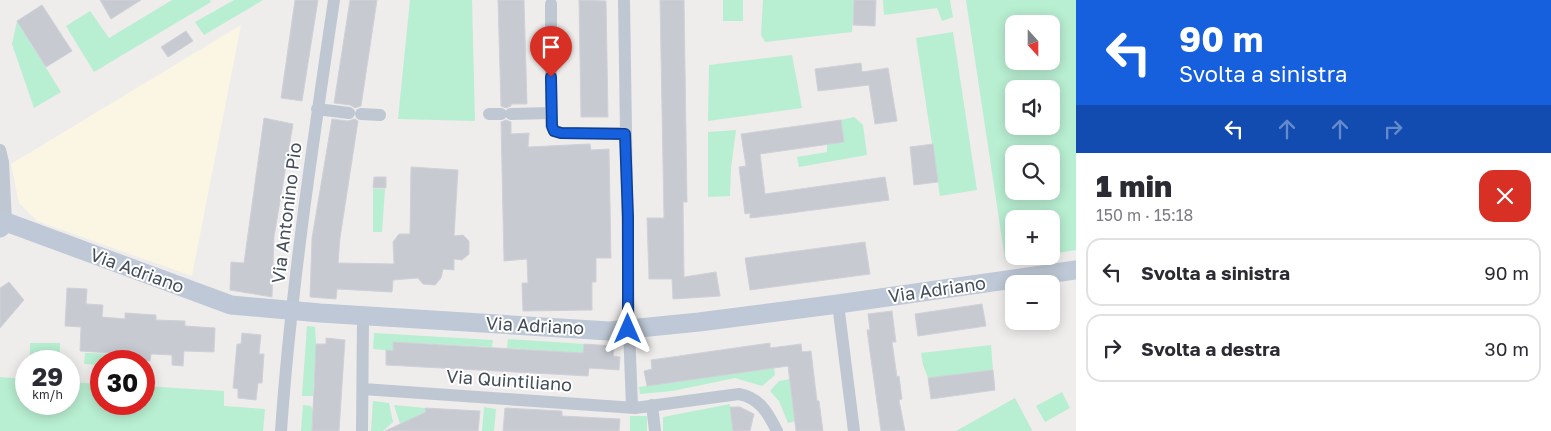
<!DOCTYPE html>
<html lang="it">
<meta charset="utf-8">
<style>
body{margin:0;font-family:"Golos Text",sans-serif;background:#f2f2f3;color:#2b2b33;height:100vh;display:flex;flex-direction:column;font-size:19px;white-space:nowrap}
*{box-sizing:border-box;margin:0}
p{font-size:16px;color:#7c7c81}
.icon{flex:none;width:28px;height:28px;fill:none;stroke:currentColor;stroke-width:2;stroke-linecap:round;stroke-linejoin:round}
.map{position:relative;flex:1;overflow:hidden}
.side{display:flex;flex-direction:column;background:#fff;width:475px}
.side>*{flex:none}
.hud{background:#1760dd;color:#fff;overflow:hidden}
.needle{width:32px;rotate:159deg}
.controls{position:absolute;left:1005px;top:15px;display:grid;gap:10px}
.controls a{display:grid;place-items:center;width:55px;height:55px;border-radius:10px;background:#fff;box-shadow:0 2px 12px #0003;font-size:25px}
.speed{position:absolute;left:15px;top:350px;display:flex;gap:10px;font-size:25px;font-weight:700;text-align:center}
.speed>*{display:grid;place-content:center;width:65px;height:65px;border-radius:50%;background:#fff;box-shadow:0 2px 12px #0003;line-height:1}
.speed small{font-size:12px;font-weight:400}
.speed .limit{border:8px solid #d22;background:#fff;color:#111}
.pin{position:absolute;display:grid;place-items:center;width:42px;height:42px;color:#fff;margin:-51px -21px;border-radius:50% 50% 50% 0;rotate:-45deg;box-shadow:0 0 5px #0007}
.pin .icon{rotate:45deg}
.me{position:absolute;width:55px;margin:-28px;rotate:0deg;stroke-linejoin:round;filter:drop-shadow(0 0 4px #0008)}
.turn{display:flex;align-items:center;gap:18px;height:105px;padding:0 20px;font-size:22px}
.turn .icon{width:65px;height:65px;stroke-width:2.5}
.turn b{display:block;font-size:35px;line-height:42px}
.lanes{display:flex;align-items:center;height:48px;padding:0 20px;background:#0003;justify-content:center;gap:25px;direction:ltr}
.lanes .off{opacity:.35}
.round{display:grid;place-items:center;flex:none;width:52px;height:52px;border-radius:15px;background:#f2f2f3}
.overview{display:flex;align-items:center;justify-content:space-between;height:85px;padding:0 20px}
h1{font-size:30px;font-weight:800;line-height:38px}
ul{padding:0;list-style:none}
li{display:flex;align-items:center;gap:15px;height:68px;margin:0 10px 8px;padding:0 10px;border:2px solid #e1e1e2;border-radius:15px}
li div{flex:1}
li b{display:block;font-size:19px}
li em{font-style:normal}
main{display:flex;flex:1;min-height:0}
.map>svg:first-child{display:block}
</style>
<main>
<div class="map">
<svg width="1076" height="431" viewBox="0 0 1076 431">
<rect width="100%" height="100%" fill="#efecec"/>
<path fill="#fbf6e3" d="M241,25L192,276L37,221L19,203L11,164Z"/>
<path fill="#b8eed1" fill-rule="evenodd" d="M172,0H210L211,2L94,72L66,26L90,11L109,38Z
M234,0H263L204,35L195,22Z
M410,0H472L475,121L398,119Z
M723,0H743V21H723Z
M763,0H854L852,32L765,42L761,35Z
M883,0H950L953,17L942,21L937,8L884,15Z
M966,0H1076V250L1051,254V219H1014V256H1029L1005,259ZM1014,24H1051V61H1014ZM1014,89H1051V126H1014ZM1014,154H1051V191H1014Z
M17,21L61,92L34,108L12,44Z
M953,32L977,190L940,196L916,38Z
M792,55L802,108L708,121L709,65Z
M854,117L863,125L867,155L799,167L797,157L827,152V144L844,142L841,120Z
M736,130L731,168L730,196L708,197V132Z
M373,189H385L382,232H373Z
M307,326L315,327L316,344L313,396H302Z
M374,333L493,340L492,347L393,342V351L373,349Z
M508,339L584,344L583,353L507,348Z
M30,343H60V361H30Z
M991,345L993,370L928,378L923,365L921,353Z
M85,353L115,354V361H101V365L84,364Z
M774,368L775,375L762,386L735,378L672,391L640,394L639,387Z
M0,377L26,379V404H69V382L101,384V404H144V386L224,391V406L265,409L263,431H0Z
M790,379L795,421L788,423L779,401L770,391L779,381Z
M1062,392L1070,408L1045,422L1036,406Z
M1015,398L1032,430L1031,431H956Z
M373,401L389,403L393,422L383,431H371Z
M730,404L733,431H663V417Z
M303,405L311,406L313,410L312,431H301Z
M394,405L425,408L426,412L400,424Z
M484,407L496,409L494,431H482Z
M630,416H647V431H630Z"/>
<path fill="#c8cad2" stroke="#d0d1d8" d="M100,0H141L111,19Z
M295,0H318L302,101L281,98Z
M350,0H377L361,106L355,108L350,105L334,103Z
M498,0H524L527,104H511V106L506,108L501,106Z
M579,0L606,1L608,117H581Z
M660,0H684L687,202H683L684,277L716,272L720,296L673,299L672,279H649L647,218H664Z
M854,0H876L875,26L853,25Z
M42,5L72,51L46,67L17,21Z
M186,31L193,41L168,57L161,47Z
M861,63L862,72L888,68L897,121L875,124L869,85L818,91L815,69Z
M264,118L293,124L274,237L272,297L230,290L231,262L244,263Z
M332,119L348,121L355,119L358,121L340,238L338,263L394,264L393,242L399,234H410L411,167L458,170L454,236L463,235L469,241V254L462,260L454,259V270L443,269L441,278L435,285L423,284L418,278L393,280L392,292L337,289L336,299L310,297L312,238Z
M506,120L511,122V134L529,133L528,147L590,144L591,150L609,149L611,258H596V282H592V310L523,311L522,283H528L527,259L504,261L501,122Z
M841,120L844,142L760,154L765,194L885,177L889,200L776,215L750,218V213L745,214L739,167L746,166L741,134Z
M933,144L938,182L914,185L910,147Z
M374,177H386V188H373Z
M865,242L870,274L750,290L745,258Z
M9,282L24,300L0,328V288Z
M67,288L87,289L86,304L103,305L102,317L125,319V313L156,315V320L185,321V326L215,328L214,352L184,351L183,366L172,365V355L151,354L150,361H126V354L80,351L81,327L65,326Z
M982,304L986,326L918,336L915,314Z
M892,311L896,342H892L897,377L899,376L902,399L899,400L905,431H881L867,330H870L868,314Z
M242,333L261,335L259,354H264L262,383H258L256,400L238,398V389L233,388L237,344H241Z
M326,338L345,340L339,431H312L316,344H326Z
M393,342L583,353L584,344L614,346L613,356L620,357L619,370L589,368L588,376L386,365V350L393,351Z
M770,343V348L801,344L802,352L811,351L817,401H819L823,431H796L788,366L647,386L644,371L652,369L651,360Z
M993,370L995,390L931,399L928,378Z
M730,407H740L754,414L750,431H733Z
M425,408L480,411L478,431H385L426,412Z
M505,408L562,411V416L620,419L619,431H503Z"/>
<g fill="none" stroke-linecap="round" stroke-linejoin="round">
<path stroke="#bfc7d2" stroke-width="12" d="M624,0L629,329L632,407
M551,4V113
M317,109L349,113
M361,114L380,115
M489,114H501
M511,114L551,113V125L554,131L561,133H625
M0,150L3,162L6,222
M838,304L854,431
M363,389L635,408L739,394C760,398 768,413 777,431
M652,405L655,431
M281,431C291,287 313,143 334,0
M362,431L363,316"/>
<path stroke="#bec8d6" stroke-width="19" d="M0,228L6,222L231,305L320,313L609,331L699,322L838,304L1076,270"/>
</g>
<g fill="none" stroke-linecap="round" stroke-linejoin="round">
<g stroke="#0f3e90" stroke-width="12">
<path id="route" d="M551,77L552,126L554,131L561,133L625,134L628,217V329"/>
</g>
<use href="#route" stroke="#1760dd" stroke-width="9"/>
</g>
<g text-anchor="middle" stroke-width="4" stroke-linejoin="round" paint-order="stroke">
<g font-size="18" fill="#444e59" stroke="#fff">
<text transform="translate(287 213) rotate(-83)" y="6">Via Antonino Pio</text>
<text transform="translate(137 271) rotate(20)" y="6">Via Adriano</text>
<text transform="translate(937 290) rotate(-8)" y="6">Via Adriano</text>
<text transform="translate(535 326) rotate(3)" y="6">Via Adriano</text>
<text transform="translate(509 381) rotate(4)" y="6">Via Quintiliano</text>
</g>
</g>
</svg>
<div class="controls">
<a><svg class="needle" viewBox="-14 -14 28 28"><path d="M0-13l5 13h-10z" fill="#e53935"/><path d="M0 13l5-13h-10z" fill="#7c7c81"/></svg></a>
<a><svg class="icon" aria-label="sound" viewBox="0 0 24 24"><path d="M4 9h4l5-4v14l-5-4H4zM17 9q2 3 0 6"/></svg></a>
<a><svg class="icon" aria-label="search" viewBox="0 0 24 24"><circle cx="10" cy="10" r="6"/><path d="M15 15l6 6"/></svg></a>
<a>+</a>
<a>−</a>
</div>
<div class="speed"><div>29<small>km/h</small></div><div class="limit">30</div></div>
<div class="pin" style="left:551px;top:77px;background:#d93025"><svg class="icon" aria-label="arrive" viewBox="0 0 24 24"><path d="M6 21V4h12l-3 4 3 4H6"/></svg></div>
<svg class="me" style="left:628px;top:329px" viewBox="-20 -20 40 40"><path d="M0-17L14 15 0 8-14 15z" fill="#1760dd" stroke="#fff" stroke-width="4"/></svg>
</div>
<section class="side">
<div class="hud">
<div class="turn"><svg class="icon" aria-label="left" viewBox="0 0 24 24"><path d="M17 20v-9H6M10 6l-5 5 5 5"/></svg><div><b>90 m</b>Svolta a sinistra</div></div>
<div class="lanes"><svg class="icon" aria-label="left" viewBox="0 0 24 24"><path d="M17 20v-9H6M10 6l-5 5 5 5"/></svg><svg class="icon off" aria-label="ahead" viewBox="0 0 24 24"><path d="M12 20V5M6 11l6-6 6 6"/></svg><svg class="icon off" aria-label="ahead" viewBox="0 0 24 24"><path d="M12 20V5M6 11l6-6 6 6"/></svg><svg class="icon off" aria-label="right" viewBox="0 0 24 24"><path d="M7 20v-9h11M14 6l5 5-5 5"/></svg></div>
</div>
<div class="overview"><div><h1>1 min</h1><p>150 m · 15:18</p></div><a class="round" style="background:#d93025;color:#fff"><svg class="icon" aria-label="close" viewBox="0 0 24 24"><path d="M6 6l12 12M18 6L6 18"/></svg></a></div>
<ul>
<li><svg class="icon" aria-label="left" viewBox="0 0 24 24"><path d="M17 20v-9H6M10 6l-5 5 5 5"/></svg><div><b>Svolta a sinistra</b></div><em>90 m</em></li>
<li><svg class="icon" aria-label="right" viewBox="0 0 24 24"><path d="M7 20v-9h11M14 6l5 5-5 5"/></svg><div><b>Svolta a destra</b></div><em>30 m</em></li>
</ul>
</section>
</main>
